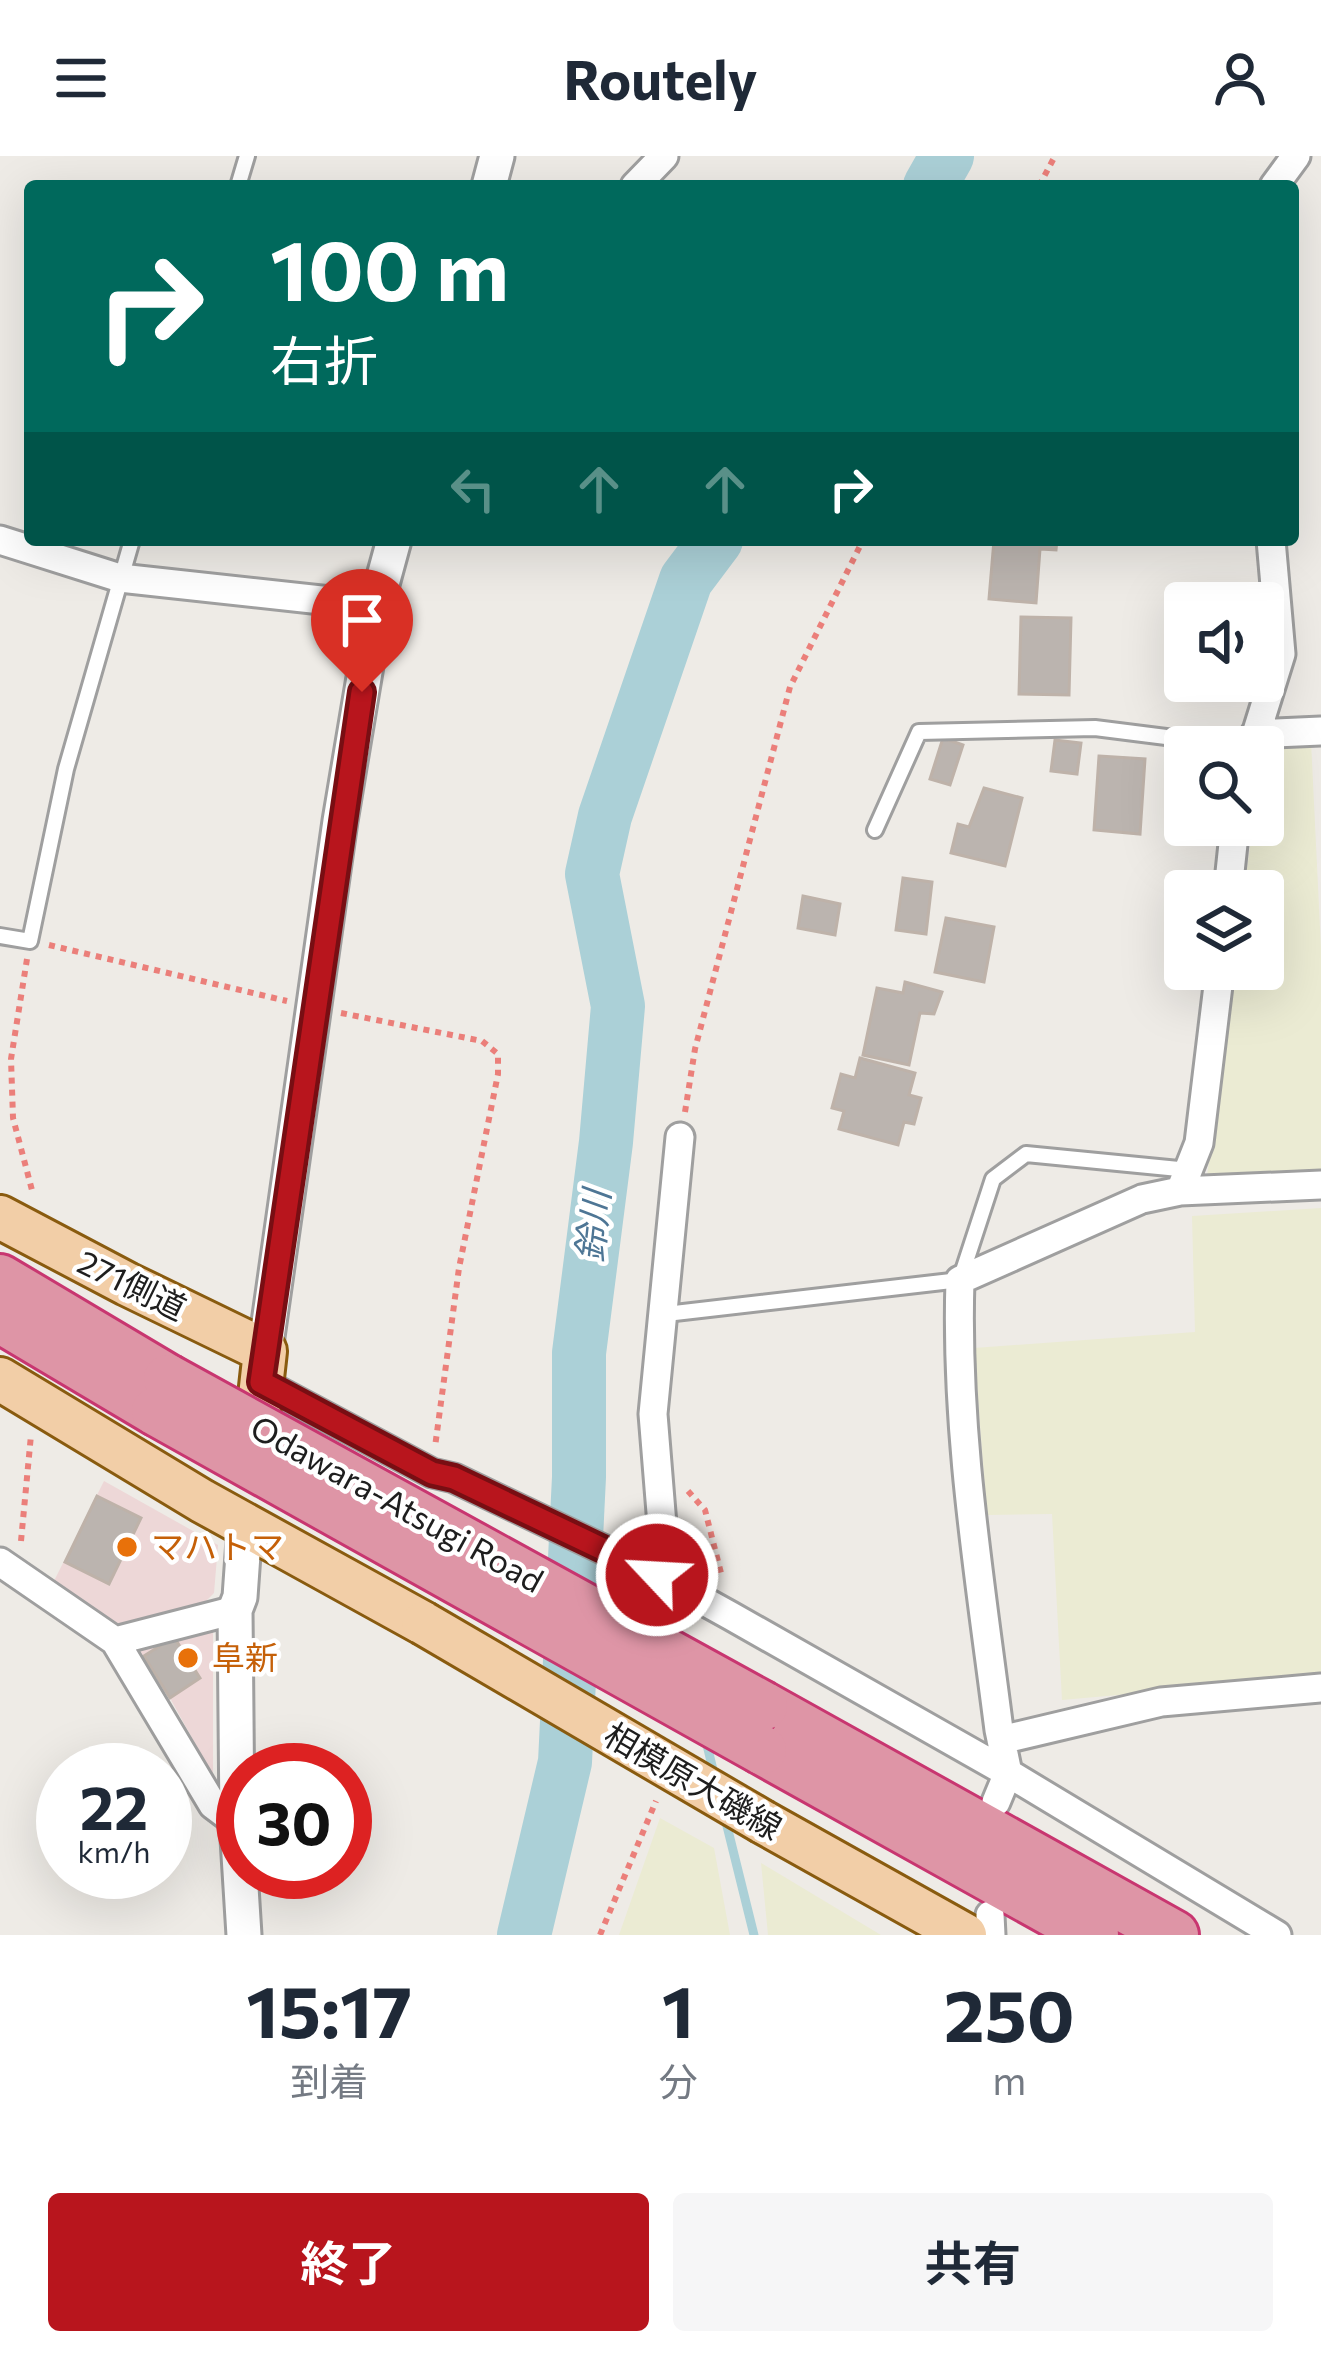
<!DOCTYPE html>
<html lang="ja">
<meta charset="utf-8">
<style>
body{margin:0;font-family:Commissioner,"Noto Sans JP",sans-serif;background:#f6f6f7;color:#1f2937;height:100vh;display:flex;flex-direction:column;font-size:45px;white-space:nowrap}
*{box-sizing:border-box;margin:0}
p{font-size:39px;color:#747a83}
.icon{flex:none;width:66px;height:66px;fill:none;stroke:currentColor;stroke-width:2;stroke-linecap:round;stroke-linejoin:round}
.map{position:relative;height:1779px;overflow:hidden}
.sheet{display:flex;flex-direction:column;background:#fff;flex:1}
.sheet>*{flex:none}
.banner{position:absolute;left:24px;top:24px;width:1275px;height:366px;border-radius:12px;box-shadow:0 12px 48px #0002;background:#00695c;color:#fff;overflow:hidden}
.controls{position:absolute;left:1164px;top:426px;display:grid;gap:24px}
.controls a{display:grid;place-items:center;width:120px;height:120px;border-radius:12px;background:#fff;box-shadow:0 12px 48px #0002;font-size:60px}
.speed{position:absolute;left:36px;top:1587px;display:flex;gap:24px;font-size:60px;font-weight:700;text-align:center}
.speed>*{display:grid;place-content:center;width:156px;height:156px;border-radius:50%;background:#fff;box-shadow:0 12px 48px #0002;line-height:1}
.speed small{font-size:30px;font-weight:400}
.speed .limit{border:18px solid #d22;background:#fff;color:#111}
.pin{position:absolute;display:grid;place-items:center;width:102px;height:102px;color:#fff;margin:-123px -51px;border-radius:50% 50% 50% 0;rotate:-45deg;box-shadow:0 0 12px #0007}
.pin .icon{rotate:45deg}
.me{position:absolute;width:132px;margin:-66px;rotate:295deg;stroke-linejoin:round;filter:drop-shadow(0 0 9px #0008)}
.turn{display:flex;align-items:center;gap:42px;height:252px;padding:0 48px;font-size:54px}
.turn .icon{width:156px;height:156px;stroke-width:2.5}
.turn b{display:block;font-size:84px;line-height:102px}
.lanes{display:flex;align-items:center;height:114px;padding:0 48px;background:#0003;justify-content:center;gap:60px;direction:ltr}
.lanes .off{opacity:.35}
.eta{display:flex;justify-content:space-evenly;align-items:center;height:204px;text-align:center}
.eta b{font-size:72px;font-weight:700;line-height:84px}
.primary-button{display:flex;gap:24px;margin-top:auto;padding:24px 48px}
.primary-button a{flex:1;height:138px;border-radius:12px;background:#b8151d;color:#fff;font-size:48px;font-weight:700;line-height:138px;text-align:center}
.primary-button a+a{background:#f6f6f7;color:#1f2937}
header{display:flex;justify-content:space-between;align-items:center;height:156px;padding:0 48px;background:#fff;font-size:54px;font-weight:700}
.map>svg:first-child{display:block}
</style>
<header><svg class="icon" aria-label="menu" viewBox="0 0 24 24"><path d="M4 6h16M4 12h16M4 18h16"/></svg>Routely<svg class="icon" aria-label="person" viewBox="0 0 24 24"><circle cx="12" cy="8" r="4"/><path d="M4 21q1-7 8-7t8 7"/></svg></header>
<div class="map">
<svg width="1321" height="1779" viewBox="0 0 1321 1779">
<rect width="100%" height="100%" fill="#eeebe6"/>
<path fill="#edd7d7" d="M104,1325L218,1389L214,1437L202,1449L116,1472L52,1429Z
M187,1471L213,1476V1620L170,1542L138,1493Z"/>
<path fill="#ebebd3" d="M1276,584L1311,585L1321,792V1021L1206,1028L1234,813H1263V735H1244L1253,669H1263V599Z
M1321,1052V1521L1062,1544L1052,1358L987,1359L974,1192L1195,1176L1192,1060Z
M660,1662L714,1692L730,1779H619Z
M761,1707L881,1779H768Z"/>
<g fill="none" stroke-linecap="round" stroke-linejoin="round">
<path stroke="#abd0d7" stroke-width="9" d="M706,1585L715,1622
M725,1662L754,1779"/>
<path stroke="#abd0d7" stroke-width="54" d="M930,30L947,0
M524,1779L565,1606L579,1321V1197L606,986L618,850L592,718L605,660L686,424L716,384"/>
</g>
<path fill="#bbb4af" stroke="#beb2a9" stroke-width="3" d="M994,384H1057L1056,394L1040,393L1036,447L989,443Z
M1021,461L1071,462L1069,539L1019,538Z
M943,582L963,589L950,629L930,623Z
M1055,584L1081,587L1077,618L1051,615Z
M1099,600L1145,603L1140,678L1094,674Z
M984,632L1022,642L1005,710L951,697L958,668L969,671Z
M903,722L932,726L926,778L896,774Z
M803,740L840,748L835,779L798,772Z
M946,762L994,771L984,826L935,816Z
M905,826L942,836L934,858L920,857L909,909L863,899L877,832L903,837Z
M860,902L915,917L909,939L921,942L914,968L904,966L898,989L839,973L844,955L832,952L841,918L855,922Z
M97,1340L141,1362L109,1428L65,1406Z
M174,1481L200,1522L170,1542L144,1500Z"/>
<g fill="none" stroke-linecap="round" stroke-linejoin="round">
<g stroke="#9f9f9f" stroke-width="20">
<path id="service" d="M238,30L247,0
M875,674L919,576L1095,572L1245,591
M0,780L30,785L66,613L132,384
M666,1158L960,1124L993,1023L1026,998L1189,1014"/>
</g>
<g stroke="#9f9f9f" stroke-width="33">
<path id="minor" d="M635,30L664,0
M1274,30L1296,0
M0,384L120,422L376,450
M1255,578L1321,575
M1252,591L1281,498L1271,384
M1228,735L1235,669
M1180,1035L1199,987L1220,813
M261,1226L432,1317L454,1322L657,1419L731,1460L1008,1617L1277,1779
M0,1406L115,1485L213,1649L237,1667
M657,1419L663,1381L653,1258L680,981
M115,1485L235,1454
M1001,1584L1161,1546L1321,1532
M996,1646L1008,1617L999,1574C980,1424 955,1275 960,1124L1142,1043L1180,1035L1321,1029
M990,1759L991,1779"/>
</g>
<g stroke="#9f9f9f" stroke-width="39">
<path id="tertiary" d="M489,30L497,0
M265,1195L340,665L376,450L394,384
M244,1779L237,1667L235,1454L240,1441L245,1370"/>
</g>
<g stroke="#895b0f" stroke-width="48">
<path id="primary" d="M0,1061L127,1128L265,1195L253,1303
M0,1223L202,1345L423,1467
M763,1666L965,1779"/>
</g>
<g stroke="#c83670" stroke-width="54">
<path id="motorway" d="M0,1123L168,1223
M0,1162L156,1255
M763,1550L1174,1779
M762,1594L1094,1779"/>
</g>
<path stroke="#eb7f7a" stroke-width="6" stroke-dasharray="6 6" stroke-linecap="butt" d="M1039,30L1055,0
M49,789L287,845
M27,803L11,903L13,962L33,1038
M341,857L482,885L498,898V918L459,1112L435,1291
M685,956L695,893L790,531L863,384
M688,1335L705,1354L722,1421
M21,1385L31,1279
M600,1779L656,1645"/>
<use href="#service" stroke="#fff" stroke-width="14"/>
<use href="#minor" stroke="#fff" stroke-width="27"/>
<use href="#tertiary" stroke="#fff" stroke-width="33"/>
<use href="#primary" stroke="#f2cea7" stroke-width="42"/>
<use href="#motorway" stroke="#de95a6" stroke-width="48"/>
<g stroke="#895b0f" stroke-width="48" stroke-linecap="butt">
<path id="primary-bridge" d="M423,1467L763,1666"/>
</g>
<g stroke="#c83670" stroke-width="54" stroke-linecap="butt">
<path id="motorway-bridge" d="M168,1223L763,1550
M156,1255L762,1594"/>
</g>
<use href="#primary-bridge" stroke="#f2cea7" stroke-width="42"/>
<use href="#motorway-bridge" stroke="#de95a6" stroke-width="48"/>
</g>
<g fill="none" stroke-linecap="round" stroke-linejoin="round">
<g stroke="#780e13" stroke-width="30">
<path id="route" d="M362,536L261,1226L432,1317L454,1322L657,1419"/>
</g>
<use href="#route" stroke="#b8151d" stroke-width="21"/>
</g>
<g fill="#e8710a" stroke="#fff" stroke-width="4.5">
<circle cx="127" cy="1391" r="12"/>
<circle cx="188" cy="1502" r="12"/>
</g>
<g text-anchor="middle" stroke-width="9" stroke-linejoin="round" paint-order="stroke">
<g font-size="33" fill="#1e1e1e" stroke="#fff">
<text transform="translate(132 1129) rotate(26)" y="12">271側道</text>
<text transform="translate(397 1348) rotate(29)" y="12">Odawara-Atsugi Road</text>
<text transform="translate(693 1625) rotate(30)" y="12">相模原大磯線</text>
</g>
<g font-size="33" fill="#c56008" stroke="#fff" text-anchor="start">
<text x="151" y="1403">マハトマ</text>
<text x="212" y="1514">阜新</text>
</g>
<g font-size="36" font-style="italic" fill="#4e7695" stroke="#fff">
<text transform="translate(593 1070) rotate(-84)" y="13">鈴川</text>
</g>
</g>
</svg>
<div class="controls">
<a><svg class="icon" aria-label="sound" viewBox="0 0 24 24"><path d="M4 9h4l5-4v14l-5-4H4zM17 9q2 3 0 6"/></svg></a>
<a><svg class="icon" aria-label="search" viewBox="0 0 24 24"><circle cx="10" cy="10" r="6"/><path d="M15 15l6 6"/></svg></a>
<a><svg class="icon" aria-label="layers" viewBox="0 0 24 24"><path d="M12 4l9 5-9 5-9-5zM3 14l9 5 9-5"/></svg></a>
</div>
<div class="speed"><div>22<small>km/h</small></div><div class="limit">30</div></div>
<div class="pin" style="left:362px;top:536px;background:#d93025"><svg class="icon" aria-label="arrive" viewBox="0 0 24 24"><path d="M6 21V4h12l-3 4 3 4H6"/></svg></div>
<svg class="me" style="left:657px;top:1419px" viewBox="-20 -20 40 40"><circle r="17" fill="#b8151d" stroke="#fff" stroke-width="3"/><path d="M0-11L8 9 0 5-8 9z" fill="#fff"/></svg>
<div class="banner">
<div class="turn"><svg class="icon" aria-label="right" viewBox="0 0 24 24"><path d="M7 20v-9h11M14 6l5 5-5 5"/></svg><div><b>100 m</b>右折</div></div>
<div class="lanes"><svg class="icon off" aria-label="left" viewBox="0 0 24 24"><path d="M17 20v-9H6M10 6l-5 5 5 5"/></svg><svg class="icon off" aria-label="ahead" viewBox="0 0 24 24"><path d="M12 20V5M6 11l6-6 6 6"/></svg><svg class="icon off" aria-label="ahead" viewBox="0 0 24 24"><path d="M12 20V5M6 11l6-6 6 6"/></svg><svg class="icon" aria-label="right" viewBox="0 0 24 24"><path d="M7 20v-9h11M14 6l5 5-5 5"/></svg></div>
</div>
</div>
<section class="sheet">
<div class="eta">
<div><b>15:17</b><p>到着</p></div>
<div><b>1</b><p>分</p></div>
<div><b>250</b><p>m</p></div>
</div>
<div class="primary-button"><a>終了</a><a>共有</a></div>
</section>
